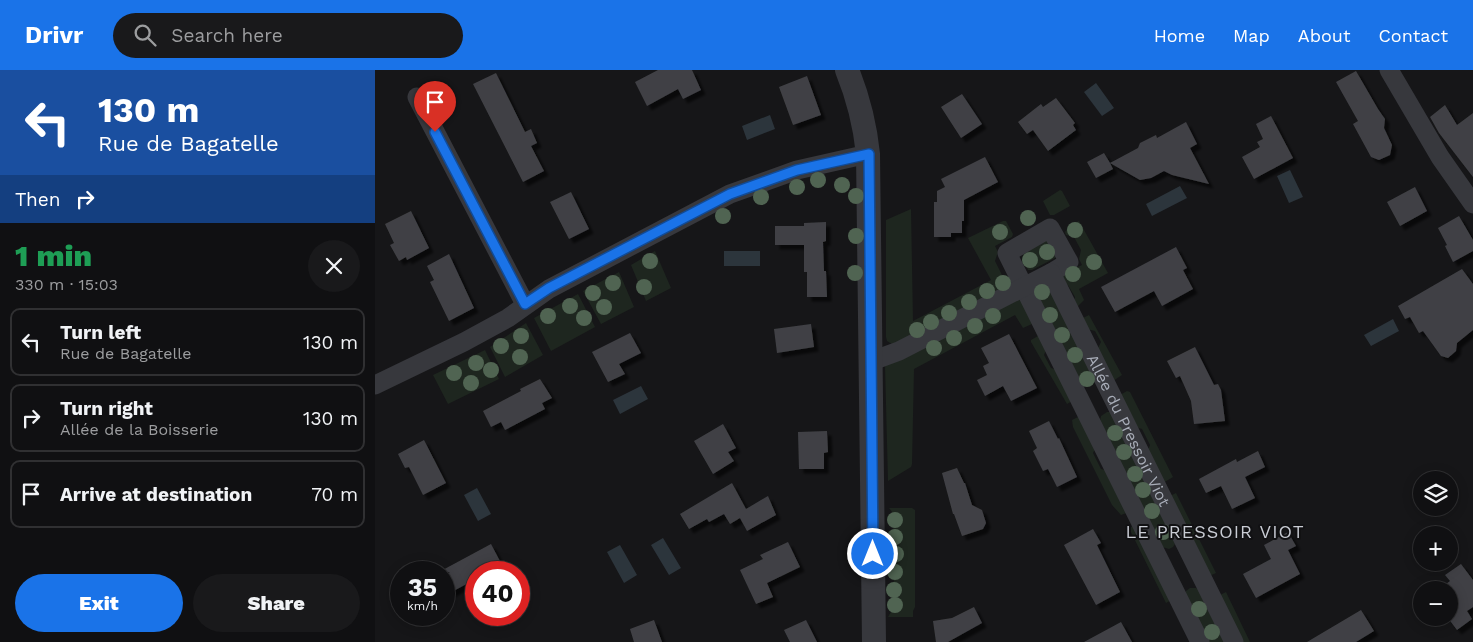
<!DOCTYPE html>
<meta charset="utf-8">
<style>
body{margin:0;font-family:"Work Sans",sans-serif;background:#19191b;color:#f1f3f6;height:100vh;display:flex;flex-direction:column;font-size:19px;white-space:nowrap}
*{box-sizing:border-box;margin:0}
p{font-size:16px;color:#9c9d9f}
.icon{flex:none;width:28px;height:28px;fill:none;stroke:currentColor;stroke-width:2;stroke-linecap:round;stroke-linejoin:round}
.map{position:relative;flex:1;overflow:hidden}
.drawer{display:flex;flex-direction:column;background:#101012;width:375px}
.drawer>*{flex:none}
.guide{background:#1a4fa0;color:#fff;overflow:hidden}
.tools{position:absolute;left:1038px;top:401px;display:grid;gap:10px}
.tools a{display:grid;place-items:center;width:45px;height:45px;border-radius:50%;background:#101012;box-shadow:0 2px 12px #0003,0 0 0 1px #303032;font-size:25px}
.speed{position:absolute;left:15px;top:491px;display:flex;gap:10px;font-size:25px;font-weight:700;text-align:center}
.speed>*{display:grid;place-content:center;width:65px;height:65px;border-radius:50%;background:#101012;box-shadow:0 2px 12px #0003,0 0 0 1px #303032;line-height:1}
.speed small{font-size:12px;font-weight:400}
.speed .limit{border:8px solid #d22;background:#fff;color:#111}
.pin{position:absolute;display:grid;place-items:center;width:42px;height:42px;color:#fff;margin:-51px -21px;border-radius:50% 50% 50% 0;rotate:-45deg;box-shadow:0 0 5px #0007}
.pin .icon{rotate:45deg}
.me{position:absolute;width:55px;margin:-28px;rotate:0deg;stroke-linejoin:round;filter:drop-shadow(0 0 4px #0008)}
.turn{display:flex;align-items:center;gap:18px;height:105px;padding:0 15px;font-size:22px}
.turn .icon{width:65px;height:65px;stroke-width:2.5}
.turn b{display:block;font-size:35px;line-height:42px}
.then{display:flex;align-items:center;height:48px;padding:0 15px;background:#0003;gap:10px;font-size:19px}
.round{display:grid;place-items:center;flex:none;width:52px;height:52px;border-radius:26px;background:#19191b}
.summary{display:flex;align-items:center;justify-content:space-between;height:85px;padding:0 15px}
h1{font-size:30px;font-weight:800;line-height:38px;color:#1e9e55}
.action{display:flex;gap:10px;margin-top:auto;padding:10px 15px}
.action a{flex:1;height:58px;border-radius:30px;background:#1a73e8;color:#fff;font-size:20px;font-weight:800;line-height:58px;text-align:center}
.action a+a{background:#19191b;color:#f1f3f6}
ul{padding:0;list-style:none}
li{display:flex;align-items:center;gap:15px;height:68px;margin:0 10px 8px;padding:0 5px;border:2px solid #303032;border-radius:10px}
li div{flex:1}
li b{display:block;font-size:19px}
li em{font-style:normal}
header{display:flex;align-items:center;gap:30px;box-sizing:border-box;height:70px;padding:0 25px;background:#1a73e8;color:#fff}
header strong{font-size:24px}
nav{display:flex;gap:28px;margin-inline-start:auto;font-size:18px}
.search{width:350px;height:45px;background:#19191b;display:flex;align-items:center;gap:12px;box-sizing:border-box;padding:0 18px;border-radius:28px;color:#9c9d9f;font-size:19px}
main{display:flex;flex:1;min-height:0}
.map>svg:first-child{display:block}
</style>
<header>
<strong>Drivr</strong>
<div class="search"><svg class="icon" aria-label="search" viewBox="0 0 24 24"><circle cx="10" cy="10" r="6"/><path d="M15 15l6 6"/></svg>Search here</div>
<nav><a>Home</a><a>Map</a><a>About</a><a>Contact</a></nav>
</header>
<main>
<section class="drawer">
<div class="guide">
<div class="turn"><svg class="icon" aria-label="left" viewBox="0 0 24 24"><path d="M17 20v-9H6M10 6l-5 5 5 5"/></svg><div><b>130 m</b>Rue de Bagatelle</div></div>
<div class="then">Then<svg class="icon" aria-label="right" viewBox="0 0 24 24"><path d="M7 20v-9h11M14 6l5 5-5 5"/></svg></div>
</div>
<div class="summary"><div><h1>1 min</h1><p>330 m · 15:03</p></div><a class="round"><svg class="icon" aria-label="close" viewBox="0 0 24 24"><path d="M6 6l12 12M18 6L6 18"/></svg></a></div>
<ul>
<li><svg class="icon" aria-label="left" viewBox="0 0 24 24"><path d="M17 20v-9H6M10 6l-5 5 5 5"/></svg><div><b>Turn left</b><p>Rue de Bagatelle</p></div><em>130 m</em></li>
<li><svg class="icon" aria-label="right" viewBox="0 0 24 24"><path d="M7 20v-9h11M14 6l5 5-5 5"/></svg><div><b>Turn right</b><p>Allée de la Boisserie</p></div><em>130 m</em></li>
<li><svg class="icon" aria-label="arrive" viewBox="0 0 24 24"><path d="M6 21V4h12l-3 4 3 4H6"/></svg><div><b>Arrive at destination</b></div><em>70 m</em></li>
</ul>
<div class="action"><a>Exit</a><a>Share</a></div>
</section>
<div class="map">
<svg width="1098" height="572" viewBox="0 0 1098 572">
<defs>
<filter id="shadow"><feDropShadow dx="4.5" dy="4.5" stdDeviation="1" flood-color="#0009"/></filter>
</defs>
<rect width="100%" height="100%" fill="#161618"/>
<path fill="#1e261f" d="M685,120L687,121L695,136L679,145H675L668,131Z
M536,139L538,251L616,210L593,168L628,151H631L638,164L637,167L620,176L623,182L620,191L627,205L637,209L640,212L536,270L517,274L512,271L511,267V150Z
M704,151L733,203L704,219L709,230L701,238L697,237L700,227L693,215L684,213L686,205L707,195L704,189L706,180L699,167L691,165L690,162L694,156Z
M670,171H673L681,185L680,188L657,200H653L647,183Z
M280,181L296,218L271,231L256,195Z
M244,202L259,237L226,254L208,221Z
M672,214L719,306L718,311L714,314L706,311L659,223Z
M203,224L220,257L176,281L159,248Z
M644,226L657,254L648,258L640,245L539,299L537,394L536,397L513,411L510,296Z
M714,245L747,305L738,311L721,282L726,272L720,261L708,258V248Z
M151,253L168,285L130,307L115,277Z
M663,266L673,275L669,285L676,298L687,302L699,330L692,334L656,272V270Z
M110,280L124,309L73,334L58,305Z
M752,321L755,322L798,407L788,413L772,383L775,375L767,359L758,356L745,325Z
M732,342H736L800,474L798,477L794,479L787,477L725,351L726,346Z
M705,346L723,373L718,383L726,399L737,402L754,442L746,445L737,435L698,357L697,350Z
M801,423L841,503L832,507L795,426Z
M514,438H537L540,440V537L538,541V547H513L519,537L518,443Z
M758,456L798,529L791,533L754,458Z
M815,518H821L826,521L852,572H833L811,526V521Z
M851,522L875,572H863L843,526Z"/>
<path fill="#2c353c" d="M721,13L739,38L727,46L709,22Z
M395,45L400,59L372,70L367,56Z
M915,100L928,127L914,133L902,106Z
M805,116L812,128L777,146L771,134Z
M349,181H385V196H349Z
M1018,249L1024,261L996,276L989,265Z
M266,316L273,329L245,344L238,330Z
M102,418L116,444L103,451L89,425Z
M288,468L306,498L294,505L276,475Z
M245,475L262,505L249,513L232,482Z"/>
<path fill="#404145" filter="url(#shadow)" d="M283,0H317L326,20L308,29L303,19L272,36L260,12Z
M981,1L1003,39L1010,49L1009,58L1017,75L1015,85L1004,90L996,87L978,54L983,51L961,12Z
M121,3L150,62L156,59L162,73L156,76L169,101L148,112L98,14Z
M432,6L446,45L418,55L404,17Z
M587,24L607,54L586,68L566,37Z
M681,28L700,53L698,55L701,60L673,81L658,60L652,64L643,52L666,34L668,37Z
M1070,35L1082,55L1098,43V107L1064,63L1055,47Z
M896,46L918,88L879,109L867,87L885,77L882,72L888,69L881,54Z
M811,52L822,74L815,78L834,114L797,105L789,101L776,108L765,110L735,93L738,99L721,108L712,92L729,83L735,93L763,78L765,73L781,65L782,68Z
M610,87L623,112L589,130V151H587V163H576V167H559V132H562V121L570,117L566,109Z
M1040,117L1052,141L1025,156L1012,132Z
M196,122L214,159L194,169L175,132Z
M36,141L54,178L32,190L31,187L24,191L15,175L19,173L10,154Z
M1084,146L1098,170V181L1078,192L1070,176L1072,175L1063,158Z
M451,152V171L448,172L449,201H451L452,227H432V202H429V175H400V156H429V153Z
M801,177L812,198L808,200L818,219L787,236L779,221L740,242L726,217Z
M74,184L99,238L74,251L55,212L59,210L52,196Z
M1087,199L1098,214V260L1082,273L1081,281L1073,288L1066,286L1048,261L1044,263L1035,247L1030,249L1023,236Z
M436,254L439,277L402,283L399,259Z
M255,263L266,283L244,294L250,304L233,312L217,282Z
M634,264L662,318L636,331L628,316L610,326L602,310L612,305L608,296L614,293L606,278Z
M820,277L839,315L843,314L846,320L850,351L819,354L816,331L805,306L801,308L792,291Z
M165,309L177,328L167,333L170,339L130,360L126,352L116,357L108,341L146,321L145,319Z
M674,351L683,369L684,368L702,407L682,417L673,399L668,401L658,381L662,378L654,361Z
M348,354L361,378L353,382L359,391L338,404L319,371Z
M452,361L453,382L449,383V399H424L423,362Z
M49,370L71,413L48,425L34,397L30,398L23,384Z
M883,381L890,397L870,407L880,428L857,439L846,416L831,423L824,409L861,389L862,392Z
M582,398L589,413H590L597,435L607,440L611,453L608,459L587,466L579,444H578L567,403Z
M357,413L371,439L393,426L401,445L372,461L365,448L355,454L349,444L334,452L332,449L314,459L305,444Z
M718,459L726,473L722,475L745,522L721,535L689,475Z
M913,462L921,476L913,480L925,504L881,528L868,504L896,489L889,475Z
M413,472L425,497L392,513L398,527L381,534L365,500L388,489L385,485Z
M116,474L127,495L114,502H101V509L69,526V506L75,502H64Z
M1086,494L1098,510V537L1092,541L1097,549L1082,560L1073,548L1074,520H1063L1075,511L1070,505Z
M599,537L607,553L573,572H561L558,551L577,548Z
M986,540L999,561L981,572H932Z
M279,550L287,572H259L255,559Z
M431,550L442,572H415L409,560Z
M746,552L757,572H709Z"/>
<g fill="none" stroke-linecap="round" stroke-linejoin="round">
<g stroke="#37383d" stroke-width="19">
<path d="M1014,0L1065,87L1098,134"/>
<path d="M42,27L150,234"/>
<path d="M676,203L694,192L675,158L632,183L825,572"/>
<path id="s1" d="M497,291L524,281L676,203L859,572"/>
<path d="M0,315L89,272L133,248L174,219L355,124L422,100L493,84"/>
</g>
<path stroke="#37383d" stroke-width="24" d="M472,0C483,27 490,55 493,84L499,572"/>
</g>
<g fill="#506452">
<circle cx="443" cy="110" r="8"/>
<circle cx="467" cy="115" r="8"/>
<circle cx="422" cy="117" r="8"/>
<circle cx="481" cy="126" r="8"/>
<circle cx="386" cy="127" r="8"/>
<circle cx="348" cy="146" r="8"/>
<circle cx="653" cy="148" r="8"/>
<circle cx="700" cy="160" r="8"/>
<circle cx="625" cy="162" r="8"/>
<circle cx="481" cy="166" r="8"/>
<circle cx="672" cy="182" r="8"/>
<circle cx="655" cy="190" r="8"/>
<circle cx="275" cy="191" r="8"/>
<circle cx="719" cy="192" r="8"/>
<circle cx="480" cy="203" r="8"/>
<circle cx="698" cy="204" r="8"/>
<circle cx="238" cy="213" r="8"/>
<circle cx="628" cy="213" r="8"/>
<circle cx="269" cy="217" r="8"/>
<circle cx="612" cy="221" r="8"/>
<circle cx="667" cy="222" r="8"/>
<circle cx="218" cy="223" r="8"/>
<circle cx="594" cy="232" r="8"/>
<circle cx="195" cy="236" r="8"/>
<circle cx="229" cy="237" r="8"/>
<circle cx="574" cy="243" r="8"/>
<circle cx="675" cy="245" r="8"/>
<circle cx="173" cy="246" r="8"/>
<circle cx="618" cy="246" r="8"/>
<circle cx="209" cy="248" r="8"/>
<circle cx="556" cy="252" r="8"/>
<circle cx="600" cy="256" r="8"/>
<circle cx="542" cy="260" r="8"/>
<circle cx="687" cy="265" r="8"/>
<circle cx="146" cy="266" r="8"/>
<circle cx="579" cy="268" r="8"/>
<circle cx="126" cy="276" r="8"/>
<circle cx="559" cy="278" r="8"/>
<circle cx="700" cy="285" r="8"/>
<circle cx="145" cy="287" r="8"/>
<circle cx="101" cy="293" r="8"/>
<circle cx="116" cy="300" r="8"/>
<circle cx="79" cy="303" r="8"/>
<circle cx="712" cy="309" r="8"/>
<circle cx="96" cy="313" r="8"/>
<circle cx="740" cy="363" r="8"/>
<circle cx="749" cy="382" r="8"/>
<circle cx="760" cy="404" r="8"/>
<circle cx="768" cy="420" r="8"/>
<circle cx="777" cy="441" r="8"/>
<circle cx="520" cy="450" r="8"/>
<circle cx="788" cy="462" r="8"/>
<circle cx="520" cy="467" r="8"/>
<circle cx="521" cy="484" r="8"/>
<circle cx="520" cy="502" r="8"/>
<circle cx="519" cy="520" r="8"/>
<circle cx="520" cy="535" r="8"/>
<circle cx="824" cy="539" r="8"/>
<circle cx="837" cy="562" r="8"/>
</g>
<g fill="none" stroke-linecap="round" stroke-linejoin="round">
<g stroke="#114b97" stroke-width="12">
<path id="route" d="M60,62L150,234L174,218L355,124L422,100L494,84L498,484"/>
</g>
<use href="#route" stroke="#1a73e8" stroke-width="9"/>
</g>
<g text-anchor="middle" stroke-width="4" stroke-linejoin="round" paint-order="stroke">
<g font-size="16" fill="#a8adb8" stroke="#111113">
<text dy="6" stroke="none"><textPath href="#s1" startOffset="375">Allée du Pressoir Viot</textPath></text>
</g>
<g font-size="18" letter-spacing="1" fill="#c9ccd4" stroke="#111113">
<text x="840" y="468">LE PRESSOIR VIOT</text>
</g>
</g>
</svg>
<div class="tools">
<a><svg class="icon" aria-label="layers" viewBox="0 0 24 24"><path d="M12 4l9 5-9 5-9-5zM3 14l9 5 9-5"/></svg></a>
<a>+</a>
<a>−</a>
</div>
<div class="speed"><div>35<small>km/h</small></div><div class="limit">40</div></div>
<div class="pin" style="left:60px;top:62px;background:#d93025"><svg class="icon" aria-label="arrive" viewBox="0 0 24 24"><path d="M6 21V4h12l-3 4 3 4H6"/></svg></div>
<svg class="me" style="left:498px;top:484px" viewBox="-20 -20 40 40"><circle r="17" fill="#1a73e8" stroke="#fff" stroke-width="3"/><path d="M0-11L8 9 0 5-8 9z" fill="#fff"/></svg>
</div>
</main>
